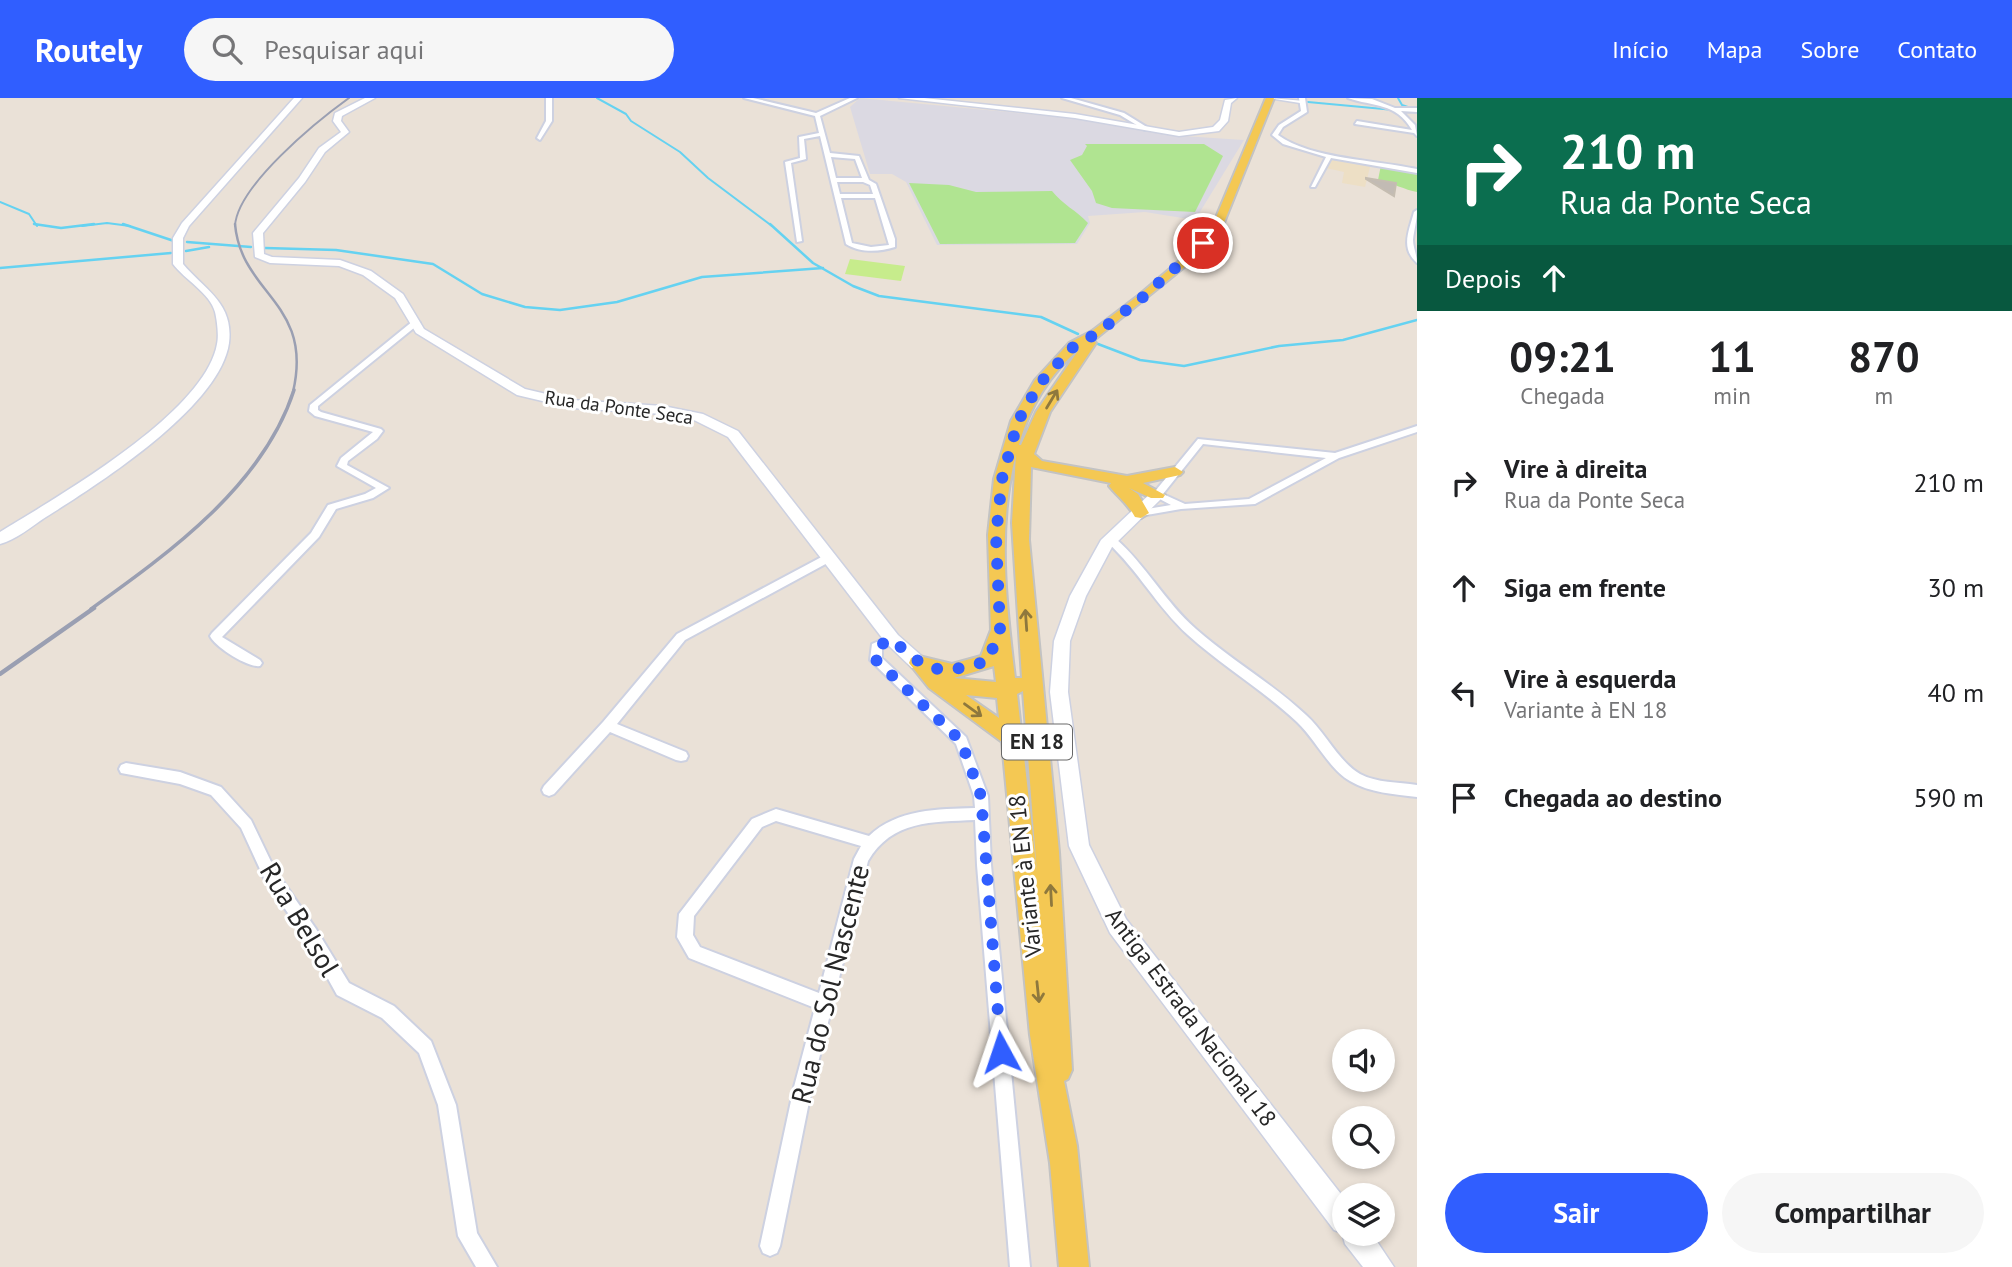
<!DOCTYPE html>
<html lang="pt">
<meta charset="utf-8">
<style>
body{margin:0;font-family:"PT Sans",sans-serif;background:#f6f6f6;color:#202124;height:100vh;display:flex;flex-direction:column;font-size:26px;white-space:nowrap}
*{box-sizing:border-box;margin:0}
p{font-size:23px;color:#757577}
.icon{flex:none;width:38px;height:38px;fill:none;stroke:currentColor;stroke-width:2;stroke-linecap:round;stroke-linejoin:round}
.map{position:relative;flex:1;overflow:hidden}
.sheet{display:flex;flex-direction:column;background:#fff;width:595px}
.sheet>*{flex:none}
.banner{background:#0b6e4f;color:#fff;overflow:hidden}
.buttons{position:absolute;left:1332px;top:931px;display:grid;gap:14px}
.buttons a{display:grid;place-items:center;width:63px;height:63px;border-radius:50%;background:#fff;box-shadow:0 4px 10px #0003;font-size:35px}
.pin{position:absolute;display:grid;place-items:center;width:60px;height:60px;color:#fff;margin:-30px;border:4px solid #fff;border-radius:50%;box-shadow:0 2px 7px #0007}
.me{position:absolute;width:77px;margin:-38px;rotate:355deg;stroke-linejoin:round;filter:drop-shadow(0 0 5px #0008)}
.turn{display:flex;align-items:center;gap:24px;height:147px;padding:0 28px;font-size:32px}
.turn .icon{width:91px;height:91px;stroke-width:2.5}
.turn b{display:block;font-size:49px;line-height:60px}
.then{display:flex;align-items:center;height:66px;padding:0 28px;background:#0003;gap:14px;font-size:26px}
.eta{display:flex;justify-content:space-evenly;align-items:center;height:119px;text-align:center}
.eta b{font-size:42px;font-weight:700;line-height:49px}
.cta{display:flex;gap:14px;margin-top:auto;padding:14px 28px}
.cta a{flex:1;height:80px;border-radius:42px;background:#305eff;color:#fff;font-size:28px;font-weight:700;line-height:80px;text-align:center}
.cta a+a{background:#f6f6f6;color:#202124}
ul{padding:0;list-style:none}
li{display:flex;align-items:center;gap:21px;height:105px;padding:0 28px}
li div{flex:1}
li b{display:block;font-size:26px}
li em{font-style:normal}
header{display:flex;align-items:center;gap:42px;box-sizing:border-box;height:98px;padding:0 35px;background:#305eff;color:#fff}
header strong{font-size:33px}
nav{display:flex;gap:38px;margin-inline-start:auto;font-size:24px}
.search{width:490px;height:63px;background:#f6f6f6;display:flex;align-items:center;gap:18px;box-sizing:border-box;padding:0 24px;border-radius:38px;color:#757577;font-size:26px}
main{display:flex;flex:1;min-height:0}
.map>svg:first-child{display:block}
</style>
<header>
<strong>Routely</strong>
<div class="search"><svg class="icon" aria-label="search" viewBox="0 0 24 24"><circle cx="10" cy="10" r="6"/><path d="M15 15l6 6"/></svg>Pesquisar aqui</div>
<nav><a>Início</a><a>Mapa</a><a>Sobre</a><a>Contato</a></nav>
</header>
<main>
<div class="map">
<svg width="1417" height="1169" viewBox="0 0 1417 1169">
<rect width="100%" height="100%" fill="#eae1d7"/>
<path fill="#dbd9e2" d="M860,0L1069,20L1167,37L1244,42L1195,122L1145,114L1088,118L1090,125L1077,146L937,147L906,84L892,76H870L850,9Z"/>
<path fill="#eddfc5" d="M1332,59L1371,65L1365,89L1342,85L1344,74L1326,70Z"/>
<path fill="#b0e491" d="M1085,46H1204L1223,58L1195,114L1112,110L1096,105L1092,93L1070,62L1082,57L1087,48Z
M1381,67L1417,76V94C1405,92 1393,85 1378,82Z
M909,85L949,87L976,94L1052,93C1063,107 1076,112 1088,125L1075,145L940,146Z"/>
<path fill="#c7ec8c" d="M850,161L905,168L901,183L845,176Z"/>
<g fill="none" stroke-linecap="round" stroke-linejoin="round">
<path stroke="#65d2f1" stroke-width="2" d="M597,0L626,16L631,23L680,54L708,80L772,128
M1398,0L1402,7L1417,12
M1308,4L1394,12
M0,104L29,116L37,128
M82,128L107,125L130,128"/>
<path stroke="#65d2f1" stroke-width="2.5" d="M34,126L61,130L94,126
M123,126L174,143
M770,126L813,165L853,188L879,198L1041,219L1078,236
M187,144L251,149
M265,150L336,152L433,166L482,196L525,209L560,212L617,204L702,179L823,170
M186,153L209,149
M0,170L171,155
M1098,246L1140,262L1184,268L1279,248L1343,242L1417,222"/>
</g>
<path fill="#c2bbb4" stroke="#c5bdb1" stroke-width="2" d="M1366,80L1396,85L1394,98L1366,81Z"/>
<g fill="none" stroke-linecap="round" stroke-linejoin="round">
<g stroke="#cdd1e1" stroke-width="4">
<path id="street" d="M546,0H552V23L540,42L537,40L546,23Z
M744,0H753L816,15L850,0H857L820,18L830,55L859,58L869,82L876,86L895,141V149C879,154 860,155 846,146L820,38L804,41L806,61L791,65L802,143L797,144L785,64L800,60L799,39L819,35L815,18ZM831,59L855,61L862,80H836ZM837,84H863L870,87L873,96H840ZM841,100H875L889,147L871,149L852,145Z
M1062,0H1071L1124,15L1150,31L1145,32L1120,17Z
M1299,0H1305L1307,14L1283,29L1278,37C1311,61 1376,62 1417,71V75L1331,60L1315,89H1311L1326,59L1283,46L1272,37L1279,27L1301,13Z
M1348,0L1372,1L1395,10H1417V14L1401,13L1415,27L1417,38L1414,35L1355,26L1357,23L1412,32C1396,4 1373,9 1348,0Z
M1417,112C1417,123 1414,132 1413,142C1413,149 1417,157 1417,165C1400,150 1409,133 1414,114Z
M413,223L420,225L318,308V312L321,314L381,331L383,333L377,341L348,363L347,367L389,390L373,400L336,411L319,439L222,539L260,562L262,565L260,568C248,570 215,549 210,538L212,535L311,435L328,407L365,396L376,390L337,368L341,360L373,334L315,318L309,313L310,307Z
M1417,328V334L1339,360L1255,406L1181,411L1141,418L1136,415L1141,412L1171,407L1152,397L1198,341L1335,355ZM1203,346L1326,360L1249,401L1185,406L1163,396Z
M1111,439L1115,440C1146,467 1165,504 1196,531C1231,562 1272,585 1306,617C1325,634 1339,664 1360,676C1377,685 1398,684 1417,687V699C1394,696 1370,695 1350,683C1330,672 1315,641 1297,624C1263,592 1222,568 1188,537C1157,509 1138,472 1107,444L1106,442L1107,440Z
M829,455L834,459L833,462L685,542L617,626L686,654L688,658L686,662L681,663L676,662L610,634L554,696L549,698L544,696L542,692L544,688L603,624L677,536Z
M892,537L898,541L896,544L882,551V560L966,639L988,698L991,767L1030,1169H1010L977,767L975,722C932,724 892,722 868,763L812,989L780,1148L777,1155L770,1158L763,1155L760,1148L794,989L815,910L689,860L677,839L679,816L752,721L771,713L776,711L869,738C897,711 938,711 975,710L974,698L956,646L870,562L872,546ZM776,723L861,748L854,761L819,895L700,849L693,837L694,818L762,729Z
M126,665L180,674L221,689L251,722L275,772L316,831L349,885L394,908L431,943L456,1007L477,1135L497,1169H476L458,1138L438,1007L419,955L382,920L337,897L306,841L265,782L241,730L211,697L180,686L121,675L119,671L121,667Z"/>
</g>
<g stroke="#cdd1e1" stroke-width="3">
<path id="secondary" d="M294,0H302L189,128L183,140V166C205,192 234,205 229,245C220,309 97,387 46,419C32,428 16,442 0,446V434C57,399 205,315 217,246C219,238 217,222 215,214C210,195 184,181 173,166V140L182,125Z
M365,0H375L342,18L341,23L349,34L325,54L305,84L263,135L264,156L272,159L340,162L371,173L403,196L424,231L525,291L572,302L663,308L703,316L738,333L898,537L924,560L927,565L924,570H912L886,545L728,339L694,322L663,316L572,310L517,297L416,235L395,200L363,177L339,168L270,165L255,159L253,135L299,80L319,50L341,34L333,23L335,15Z
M899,0H924L1075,16L1179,34L1213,29L1220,22L1225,2L1237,0L1231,5L1228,23L1219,33L1179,38L1075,20Z
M1269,0L1304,3L1300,5Z
M1157,393L1164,397L1162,400L1112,449L1086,498L1070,543L1068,594L1089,747L1126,821L1344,1100V1136H1372L1394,1169H1363L1345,1146L1342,1135L1334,1132L1110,835L1069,748L1050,594L1054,543L1070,498L1101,442L1152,394Z"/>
</g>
<g stroke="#c3c3c3" stroke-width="4">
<path id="primary" d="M1266,0H1274L1221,132L1193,162L1094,242L1096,245L1050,314L1034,356L1042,363L1127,378L1175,369L1183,374L1180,377L1143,385L1165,397L1163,400H1151L1129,390L1138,396L1149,415L1141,420L1135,419C1128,406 1118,399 1109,388L1111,385L1031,369L1029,442L1059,754L1072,972L1068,981L1064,983L1077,1048L1089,1169H1059L1050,1065L1030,937L1002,644L929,590L909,565L911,560L919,558L952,566L981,558L991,532L988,437L994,381L1011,323L1035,282L1069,245L1092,233L1139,197L1185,158L1212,129ZM1080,250L1036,314L1021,347H1019C1029,309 1050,276 1080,250ZM1016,356L1012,425L1022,580H1015C1006,506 997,428 1016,356ZM994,568L996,584L954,580ZM1023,593L1037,775L1017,596ZM966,597L997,600L999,620Z"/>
</g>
<use href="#street" fill="#fff" fill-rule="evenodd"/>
<use href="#secondary" fill="#fff" fill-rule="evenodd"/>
<use href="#primary" fill="#f4c853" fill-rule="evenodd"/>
<path stroke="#9a9fb2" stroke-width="2" d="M235,128C237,88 317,23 349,0"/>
<path stroke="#9a9fb2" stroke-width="2.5" d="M235,126C241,197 314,204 293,294"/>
<path stroke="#9a9fb2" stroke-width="3.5" d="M91,511C169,455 263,388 294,292"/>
<path stroke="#9a9fb2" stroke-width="4.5" d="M0,576L94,510"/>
</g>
<defs><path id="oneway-shaft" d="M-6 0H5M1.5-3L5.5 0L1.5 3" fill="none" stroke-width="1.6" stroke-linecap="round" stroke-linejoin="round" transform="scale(1.75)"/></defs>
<g stroke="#8e783d">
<use href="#oneway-shaft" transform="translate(1052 301) rotate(-59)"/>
<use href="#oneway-shaft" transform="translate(1026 522) rotate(-94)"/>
<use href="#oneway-shaft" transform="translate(973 612) rotate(36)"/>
<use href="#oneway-shaft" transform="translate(1051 797) rotate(-93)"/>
<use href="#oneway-shaft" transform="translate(1038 894) rotate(84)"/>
</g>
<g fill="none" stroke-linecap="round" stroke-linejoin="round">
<path stroke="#305eff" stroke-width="12" stroke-dasharray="0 21.6" d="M1001,954L981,698L961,643L876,562V549L892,541C929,576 939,577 988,563L1000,531L996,438L1002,381L1018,323L1040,285L1074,248L1096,236L1143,199L1203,145"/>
</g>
<g text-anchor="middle" stroke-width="6" stroke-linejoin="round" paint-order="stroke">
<g font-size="19" fill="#272727" stroke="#fff">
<text transform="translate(619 309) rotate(8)" y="7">Rua da Ponte Seca</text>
</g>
<rect fill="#fff" stroke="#686868" stroke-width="2" x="1002" y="626.5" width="70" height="35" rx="5"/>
<g font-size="21" font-weight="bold" fill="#272727">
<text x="1037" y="651">EN 18</text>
</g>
<g font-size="23" fill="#272727" stroke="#fff">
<text transform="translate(1025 778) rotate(-96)" y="8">Variante à EN 18</text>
<text transform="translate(1191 919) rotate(53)" y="8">Antiga Estrada Nacional 18</text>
</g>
<g font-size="28" fill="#272727" stroke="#fff">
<text transform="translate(300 821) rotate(59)" y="10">Rua Belsol</text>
<text transform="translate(830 886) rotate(-76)" y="10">Rua do Sol Nascente</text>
</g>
</g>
</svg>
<div class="buttons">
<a><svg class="icon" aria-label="sound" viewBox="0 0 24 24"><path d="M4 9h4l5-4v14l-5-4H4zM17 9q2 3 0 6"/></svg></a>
<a><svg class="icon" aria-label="search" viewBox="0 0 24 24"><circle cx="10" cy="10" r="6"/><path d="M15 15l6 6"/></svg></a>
<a><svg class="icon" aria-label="layers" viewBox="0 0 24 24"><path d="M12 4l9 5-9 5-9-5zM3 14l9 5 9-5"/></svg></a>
</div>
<div class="pin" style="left:1203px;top:145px;background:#d93025"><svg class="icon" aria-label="arrive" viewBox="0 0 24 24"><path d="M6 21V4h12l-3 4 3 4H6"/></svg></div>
<svg class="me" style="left:1001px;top:954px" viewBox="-20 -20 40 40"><path d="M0-17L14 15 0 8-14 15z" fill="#305eff" stroke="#fff" stroke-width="4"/></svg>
</div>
<section class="sheet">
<div class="banner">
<div class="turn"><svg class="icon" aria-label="right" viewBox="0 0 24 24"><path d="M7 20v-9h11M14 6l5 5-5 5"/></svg><div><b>210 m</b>Rua da Ponte Seca</div></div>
<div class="then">Depois<svg class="icon" aria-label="ahead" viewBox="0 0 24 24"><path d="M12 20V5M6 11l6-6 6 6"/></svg></div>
</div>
<div class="eta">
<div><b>09:21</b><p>Chegada</p></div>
<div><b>11</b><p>min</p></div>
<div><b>870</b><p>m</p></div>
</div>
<ul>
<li><svg class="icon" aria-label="right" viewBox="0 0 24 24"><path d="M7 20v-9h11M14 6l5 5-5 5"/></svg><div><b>Vire à direita</b><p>Rua da Ponte Seca</p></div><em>210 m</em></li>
<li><svg class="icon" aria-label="ahead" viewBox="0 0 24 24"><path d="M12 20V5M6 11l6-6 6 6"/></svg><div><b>Siga em frente</b></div><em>30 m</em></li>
<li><svg class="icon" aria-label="left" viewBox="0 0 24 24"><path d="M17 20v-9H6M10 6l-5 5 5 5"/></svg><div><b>Vire à esquerda</b><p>Variante à EN 18</p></div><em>40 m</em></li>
<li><svg class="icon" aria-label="arrive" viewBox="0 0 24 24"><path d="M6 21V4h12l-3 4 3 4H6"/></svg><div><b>Chegada ao destino</b></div><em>590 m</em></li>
</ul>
<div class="cta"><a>Sair</a><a>Compartilhar</a></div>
</section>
</main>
